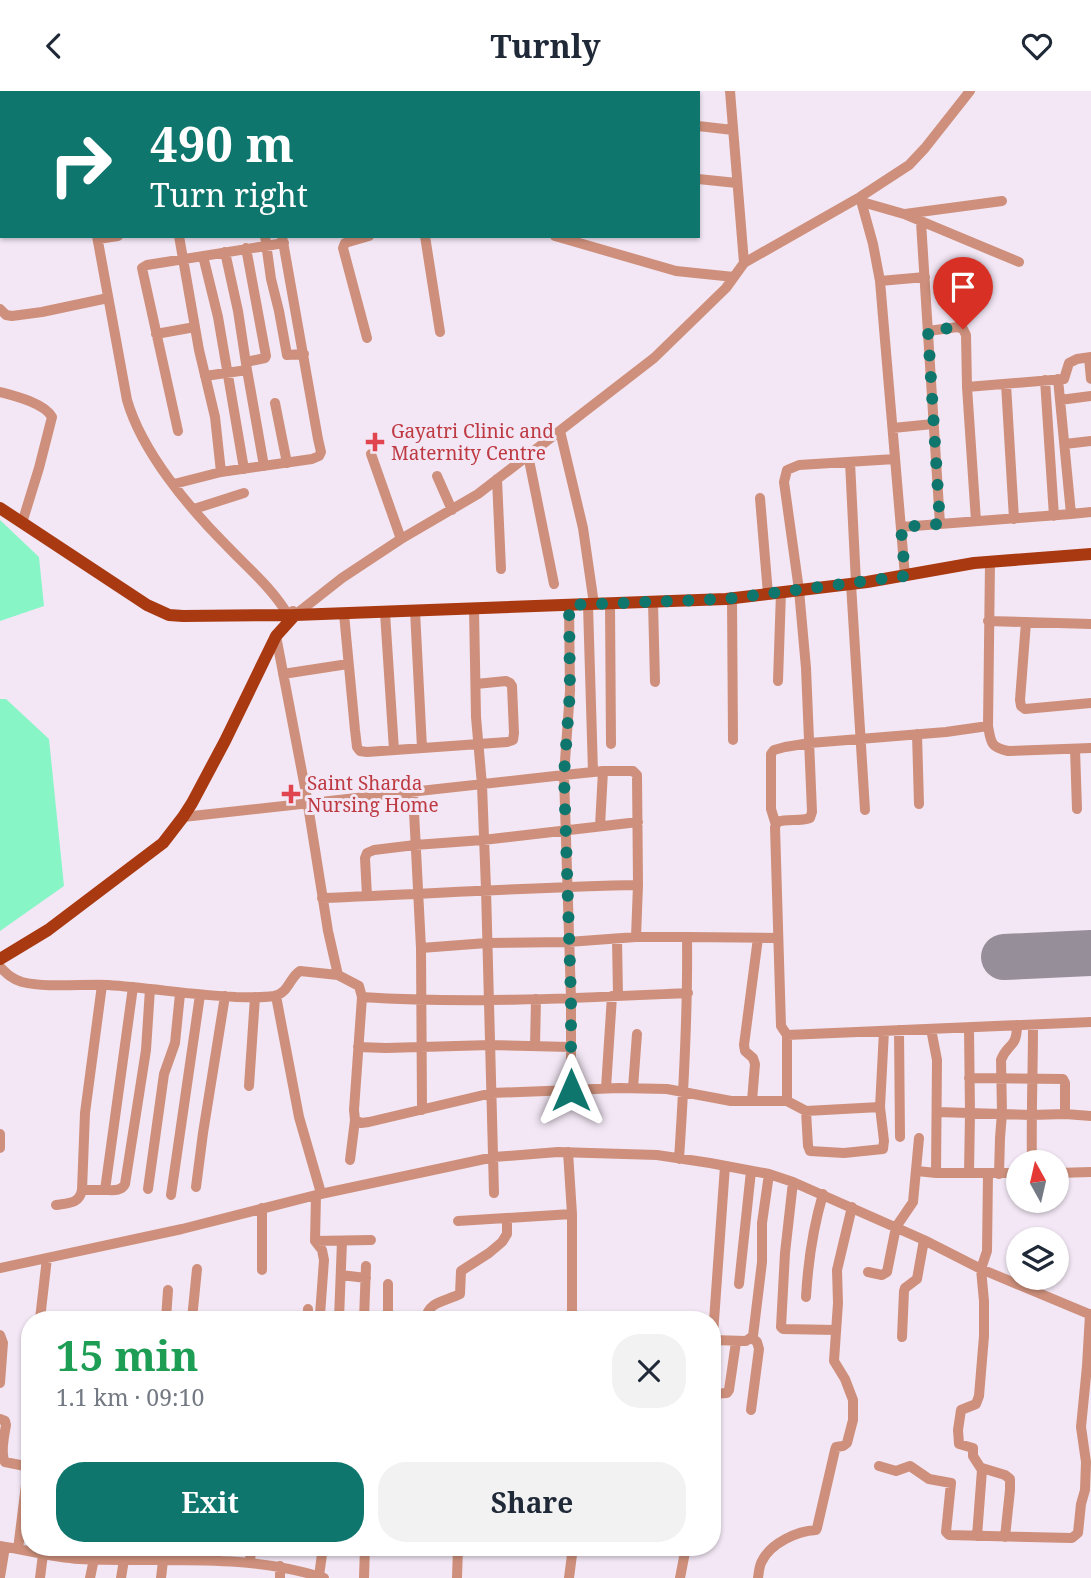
<!DOCTYPE html>
<meta charset="utf-8">
<style>
body{margin:0;font-family:"Noto Serif",serif;background:#f2f2f3;color:#1f2937;height:100vh;display:flex;flex-direction:column;font-size:26px;white-space:nowrap}
*{box-sizing:border-box;margin:0}
p{font-size:23px;color:#747a83}
.icon{flex:none;width:38px;height:38px;fill:none;stroke:currentColor;stroke-width:2;stroke-linecap:round;stroke-linejoin:round}
.map{position:relative;flex:1;overflow:hidden}
.sheet{position:absolute;left:21px;top:1220px;width:700px;height:245px;display:flex;flex-direction:column;background:#fff;border-radius:28px;box-shadow:0 2px 5px #0004}
.sheet>*{flex:none}
.hud{position:absolute;left:0px;top:0px;width:700px;height:147px;box-shadow:0 2px 5px #0004;background:#0f766e;color:#fff;overflow:hidden}
.needle{width:46px;rotate:352deg}
.controls{position:absolute;left:1006px;top:1059px;display:grid;gap:14px}
.controls a{display:grid;place-items:center;width:63px;height:63px;border-radius:50%;background:#fff;box-shadow:0 2px 5px #0004;font-size:35px}
.pin{position:absolute;display:grid;place-items:center;width:60px;height:60px;color:#fff;margin:-72px -30px;border-radius:50% 50% 50% 0;rotate:-45deg;box-shadow:0 0 7px #0007}
.pin .icon{rotate:45deg}
.me{position:absolute;width:77px;margin:-38px;rotate:0deg;stroke-linejoin:round;filter:drop-shadow(0 0 5px #0008)}
.turn{display:flex;align-items:center;gap:24px;height:147px;padding:0 35px;font-size:32px}
.turn .icon{width:91px;height:91px;stroke-width:2.5}
.turn b{display:block;font-size:49px;line-height:60px}
.round{display:grid;place-items:center;flex:none;width:74px;height:74px;border-radius:28px;background:#f2f2f3}
.summary{display:flex;align-items:center;justify-content:space-between;height:119px;padding:0 35px}
h1{font-size:42px;font-weight:700;line-height:52px;color:#1e9e55}
.cta{display:flex;gap:14px;margin-top:auto;padding:14px 35px}
.cta a{flex:1;height:80px;border-radius:28px;background:#0f766e;color:#fff;font-size:28px;font-weight:700;line-height:80px;text-align:center}
.cta a+a{background:#f2f2f3;color:#1f2937}
header{display:flex;justify-content:space-between;align-items:center;height:91px;padding:0 35px;background:#fff;font-size:32px;font-weight:700}
.map>svg:first-child{display:block}
</style>
<header><svg class="icon" aria-label="back" viewBox="0 0 24 24"><path d="M15 5l-7 7 7 7"/></svg>Turnly<svg class="icon" aria-label="heart" viewBox="0 0 24 24"><path d="M12 20l-8-8c-3-5 5-10 8-4 3-6 11-1 8 4z"/></svg></header>
<div class="map">
<svg width="1091" height="1487" viewBox="0 0 1091 1487">
<rect width="100%" height="100%" fill="#f3e7f5"/>
<path fill="#88f5c7" d="M0,429L39,466L44,515L0,530Z
M0,608H6L49,648L64,795L0,840Z"/>
<g fill="none" stroke-linecap="round" stroke-linejoin="round">
<path stroke="#968e98" stroke-width="46" d="M1004,866L1091,862"/>
<path stroke="#ce907c" stroke-width="10" d="M54,0V2
M223,0L224,2
M351,0L355,2
M730,0L744,172
M235,2L236,0
M624,2L625,0
M698,35L733,39
M698,88L737,92
M860,106L873,153L880,190L905,485
M862,111L904,123L1019,171
M905,123L1002,110
M921,131L940,433
M0,141H2
M97,145L127,309C142,361 189,417 227,455C249,478 272,497 288,524L293,520
M179,145L199,259L215,326L221,381
M265,145L271,188L279,220L287,264L304,263
M425,145L440,241
M555,145L676,180L734,186
M98,148L118,145
M203,165L218,226L244,378
M880,190L925,186
M0,218L6,224L12,225L42,221L108,207
M928,240L958,236L963,238L966,244L967,296L976,430
M156,243L195,236
M367,247L343,157L345,152L369,145
M1089,267L1091,288
M246,271L265,267L266,265L246,157
M247,279L264,375
M205,285L247,279L238,220L225,161
M1045,289L1054,425
M1006,293L1014,428
M967,296L1064,288L1069,272L1077,268L1091,266
M0,301C15,305 44,312 52,326L39,377L22,432
M1060,309L1091,305
M275,312L287,372
M893,337L933,333
M178,340L142,177L147,174L284,152
M560,340L583,437L594,513
M1065,353L1091,350
M371,363L401,448
M528,364L554,493
M895,368L799,374L787,379L784,391L799,499L806,577L812,721L810,727C799,731 788,727 777,731L775,736L781,935L787,944L1091,931
M850,371L856,492
M437,385L452,419
M497,388L501,478
M174,393L221,381L312,368L319,365L321,361L318,348L282,145
M760,407L768,503
M194,418L244,402
M1071,423L1091,421
M901,436L1071,423L1058,288
M851,493L865,719
M732,508L733,649
M653,511L655,591
M610,513L611,653
M588,514L593,681
M474,518L476,626L482,694L486,798L494,1102
M415,520L422,657
M385,522L394,659
M344,523L355,639L357,656L360,660L367,661L507,651L513,649L514,642L512,595L510,592L506,590L476,593
M295,524L342,487L401,448L478,403L654,267L726,197L744,172L860,106L909,74L925,57L970,0
M988,530L1091,533
M1026,531L1020,609L1021,615L1025,618L1091,612
M276,545L306,702L328,840L338,884L359,895L362,906C471,913 579,907 688,902
M283,583L348,573
M778,590L781,501
M988,635L990,471
M917,643L919,713
M1075,658L1077,718
M413,701L421,857L422,1019
M183,726L564,684L603,680H633L637,684L638,794L636,846
M776,734L771,718V663L774,659L785,656L810,652L946,641L988,635C991,651 990,656 1008,660L1091,657
M600,735L603,680
M367,805L365,767L367,762L374,759L415,754L483,749L638,731
M322,807C427,803 533,796 638,794
M687,846L778,847
M617,848L618,905
M421,857L487,852L568,851L636,846H687C688,920 684,993 679,1068
M0,876C7,883 12,888 22,891C47,897 81,893 108,894C151,897 193,904 236,906C249,906 262,907 274,905C289,902 289,887 300,880L338,884
M276,905L299,1026L321,1102
M362,906L354,1019L355,1029L361,1032L369,1031L492,1002L571,999V907L564,684L570,600L569,514
M931,938L937,969L936,1082
M899,939L900,1046
M787,944V1010L806,1020L880,1016
M535,955L536,908
M358,956L386,957L491,954L571,956
M969,987L1063,988L1065,992V1023
M249,995L255,906
M606,997L612,905
M633,997L637,943
M571,999L619,997L667,998L731,1010H787
M752,1010L755,973L753,967L745,960L744,954L758,847
M806,1020L808,1055L810,1060L844,1062L883,1058L884,1050L880,1016L884,940
M937,1021L1031,1024L1065,1023L1091,1025
M0,1043V1057
M568,1061L572,1123V1228
M350,1069L355,1029
M1032,1071C1031,1025 1033,979 1033,934
M917,1080L936,1082H1018
M969,1082L970,1022L969,937
M1057,1082L1091,1081
M999,1083L1000,1047L1002,1022L1001,969C1007,952 1017,958 1017,934
M793,1091L785,1162L781,1236L783,1238L836,1239
M196,1096L203,1042L225,905
M148,1098L164,983L175,952L180,903
M82,1099L85,1022L102,894
M105,1099C112,1099 121,1101 125,1093L146,959L150,898
M171,1104L200,904
M316,1104L315,1150L322,1159L324,1169L320,1224L322,1228
M56,1114C69,1112 79,1113 82,1099H105L133,896
M262,1117V1179
M458,1130L572,1123
M315,1150L371,1149
M0,1177L182,1138L316,1104L494,1066L558,1061L657,1064L710,1072L769,1083L793,1091L924,1149L981,1178L1091,1224
M868,1181L882,1184L887,1181L896,1136L913,1111L919,1047
M341,1184L366,1187
M739,1193L751,1080
M806,1206C808,1171 813,1137 823,1103
M40,1228L47,1167
M166,1228L168,1199
M192,1228L197,1178
M308,1228V1218
M339,1228L342,1150
M364,1228L366,1175
M388,1228V1193
M426,1228C428,1210 447,1210 460,1203L461,1180L489,1162L502,1151L507,1143V1127
M0,1244L3,1252L0,1292
M902,1246L904,1200L905,1197L917,1188L924,1149
M713,1249L746,1250L753,1245L762,1171V1132L769,1083
M712,1258L725,1075
M712,1303L727,1302L729,1299L736,1251
M751,1319L759,1258L757,1251L752,1247
M0,1328L5,1330L6,1334C4,1346 0,1362 5,1371L30,1376
M879,1375L896,1380L910,1375L929,1388L951,1392L946,1441L949,1444L1072,1447L1078,1442L1081,1413L1085,1399L1086,1371L1081,1336L1087,1275L1090,1223
M982,1377L1005,1384L1010,1388V1399L1005,1446
M977,1445L982,1379L973,1365V1357L959,1353L958,1339L961,1319L976,1313L979,1305L984,1245V1210L981,1178L987,1160L988,1082
M0,1455C26,1459 53,1466 79,1468C161,1472 245,1461 324,1487
M18,1458L30,1362
M250,1472L251,1456
M319,1485L323,1456
M0,1486L5,1456
M40,1487L43,1463
M90,1487L94,1468
M121,1487L124,1469
M161,1487L163,1470L167,1456
M280,1487V1475
M364,1487L365,1456
M457,1487L458,1456
M569,1487L573,1456
M680,1487L686,1456
M758,1487C759,1481 759,1475 762,1470C771,1452 797,1440 816,1439L817,1437L835,1359L836,1356L843,1355L847,1352L853,1329V1309L845,1288L834,1270L838,1212L837,1179L852,1116"/>
<path stroke="#a93910" stroke-width="12" d="M0,417L147,514L169,524L183,525L295,524
M0,868L48,839L163,752L183,726L192,712L225,650L276,545L295,524L726,508L867,491L974,472L1091,463"/>
</g>
<g fill="none" stroke-linecap="round" stroke-linejoin="round">
<path stroke="#0f766e" stroke-width="12" stroke-dasharray="0 21.6" d="M571,999V907L564,684L570,600L569,514L726,508L905,485L901,436L940,433L928,240L958,236L963,238"/>
</g>
<g fill="#e0444e" stroke="#f3e7f5" stroke-width="2.5">
<path d="M371.5 340.5h7v7h7v7h-7v7h-7v-7h-7v-7h7z"/>
<path d="M287.5 692.5h7v7h7v7h-7v7h-7v-7h-7v-7h7z"/>
</g>
<g text-anchor="middle" stroke-width="6" stroke-linejoin="round" paint-order="stroke">
<g font-size="19" fill="#be3a42" stroke="#f3e7f5" text-anchor="start">
<text x="391" y="347">Gayatri Clinic and<tspan x="391" dy="22">Maternity Centre</tspan></text>
<text x="307" y="699">Saint Sharda<tspan x="307" dy="22">Nursing Home</tspan></text>
</g>
</g>
</svg>
<div class="controls">
<a><svg class="needle" viewBox="-14 -14 28 28"><path d="M0-13l5 13h-10z" fill="#e53935"/><path d="M0 13l5-13h-10z" fill="#747a83"/></svg></a>
<a><svg class="icon" aria-label="layers" viewBox="0 0 24 24"><path d="M12 4l9 5-9 5-9-5zM3 14l9 5 9-5"/></svg></a>
</div>
<div class="pin" style="left:963px;top:238px;background:#d93025"><svg class="icon" aria-label="arrive" viewBox="0 0 24 24"><path d="M6 21V4h12l-3 4 3 4H6"/></svg></div>
<svg class="me" style="left:571px;top:999px" viewBox="-20 -20 40 40"><path d="M0-17L14 15 0 8-14 15z" fill="#0f766e" stroke="#fff" stroke-width="4"/></svg>
<div class="hud">
<div class="turn"><svg class="icon" aria-label="right" viewBox="0 0 24 24"><path d="M7 20v-9h11M14 6l5 5-5 5"/></svg><div><b>490 m</b>Turn right</div></div>
</div>
<section class="sheet">
<div class="summary"><div><h1>15 min</h1><p>1.1 km · 09:10</p></div><a class="round"><svg class="icon" aria-label="close" viewBox="0 0 24 24"><path d="M6 6l12 12M18 6L6 18"/></svg></a></div>
<div class="cta"><a>Exit</a><a>Share</a></div>
</section>
</div>
